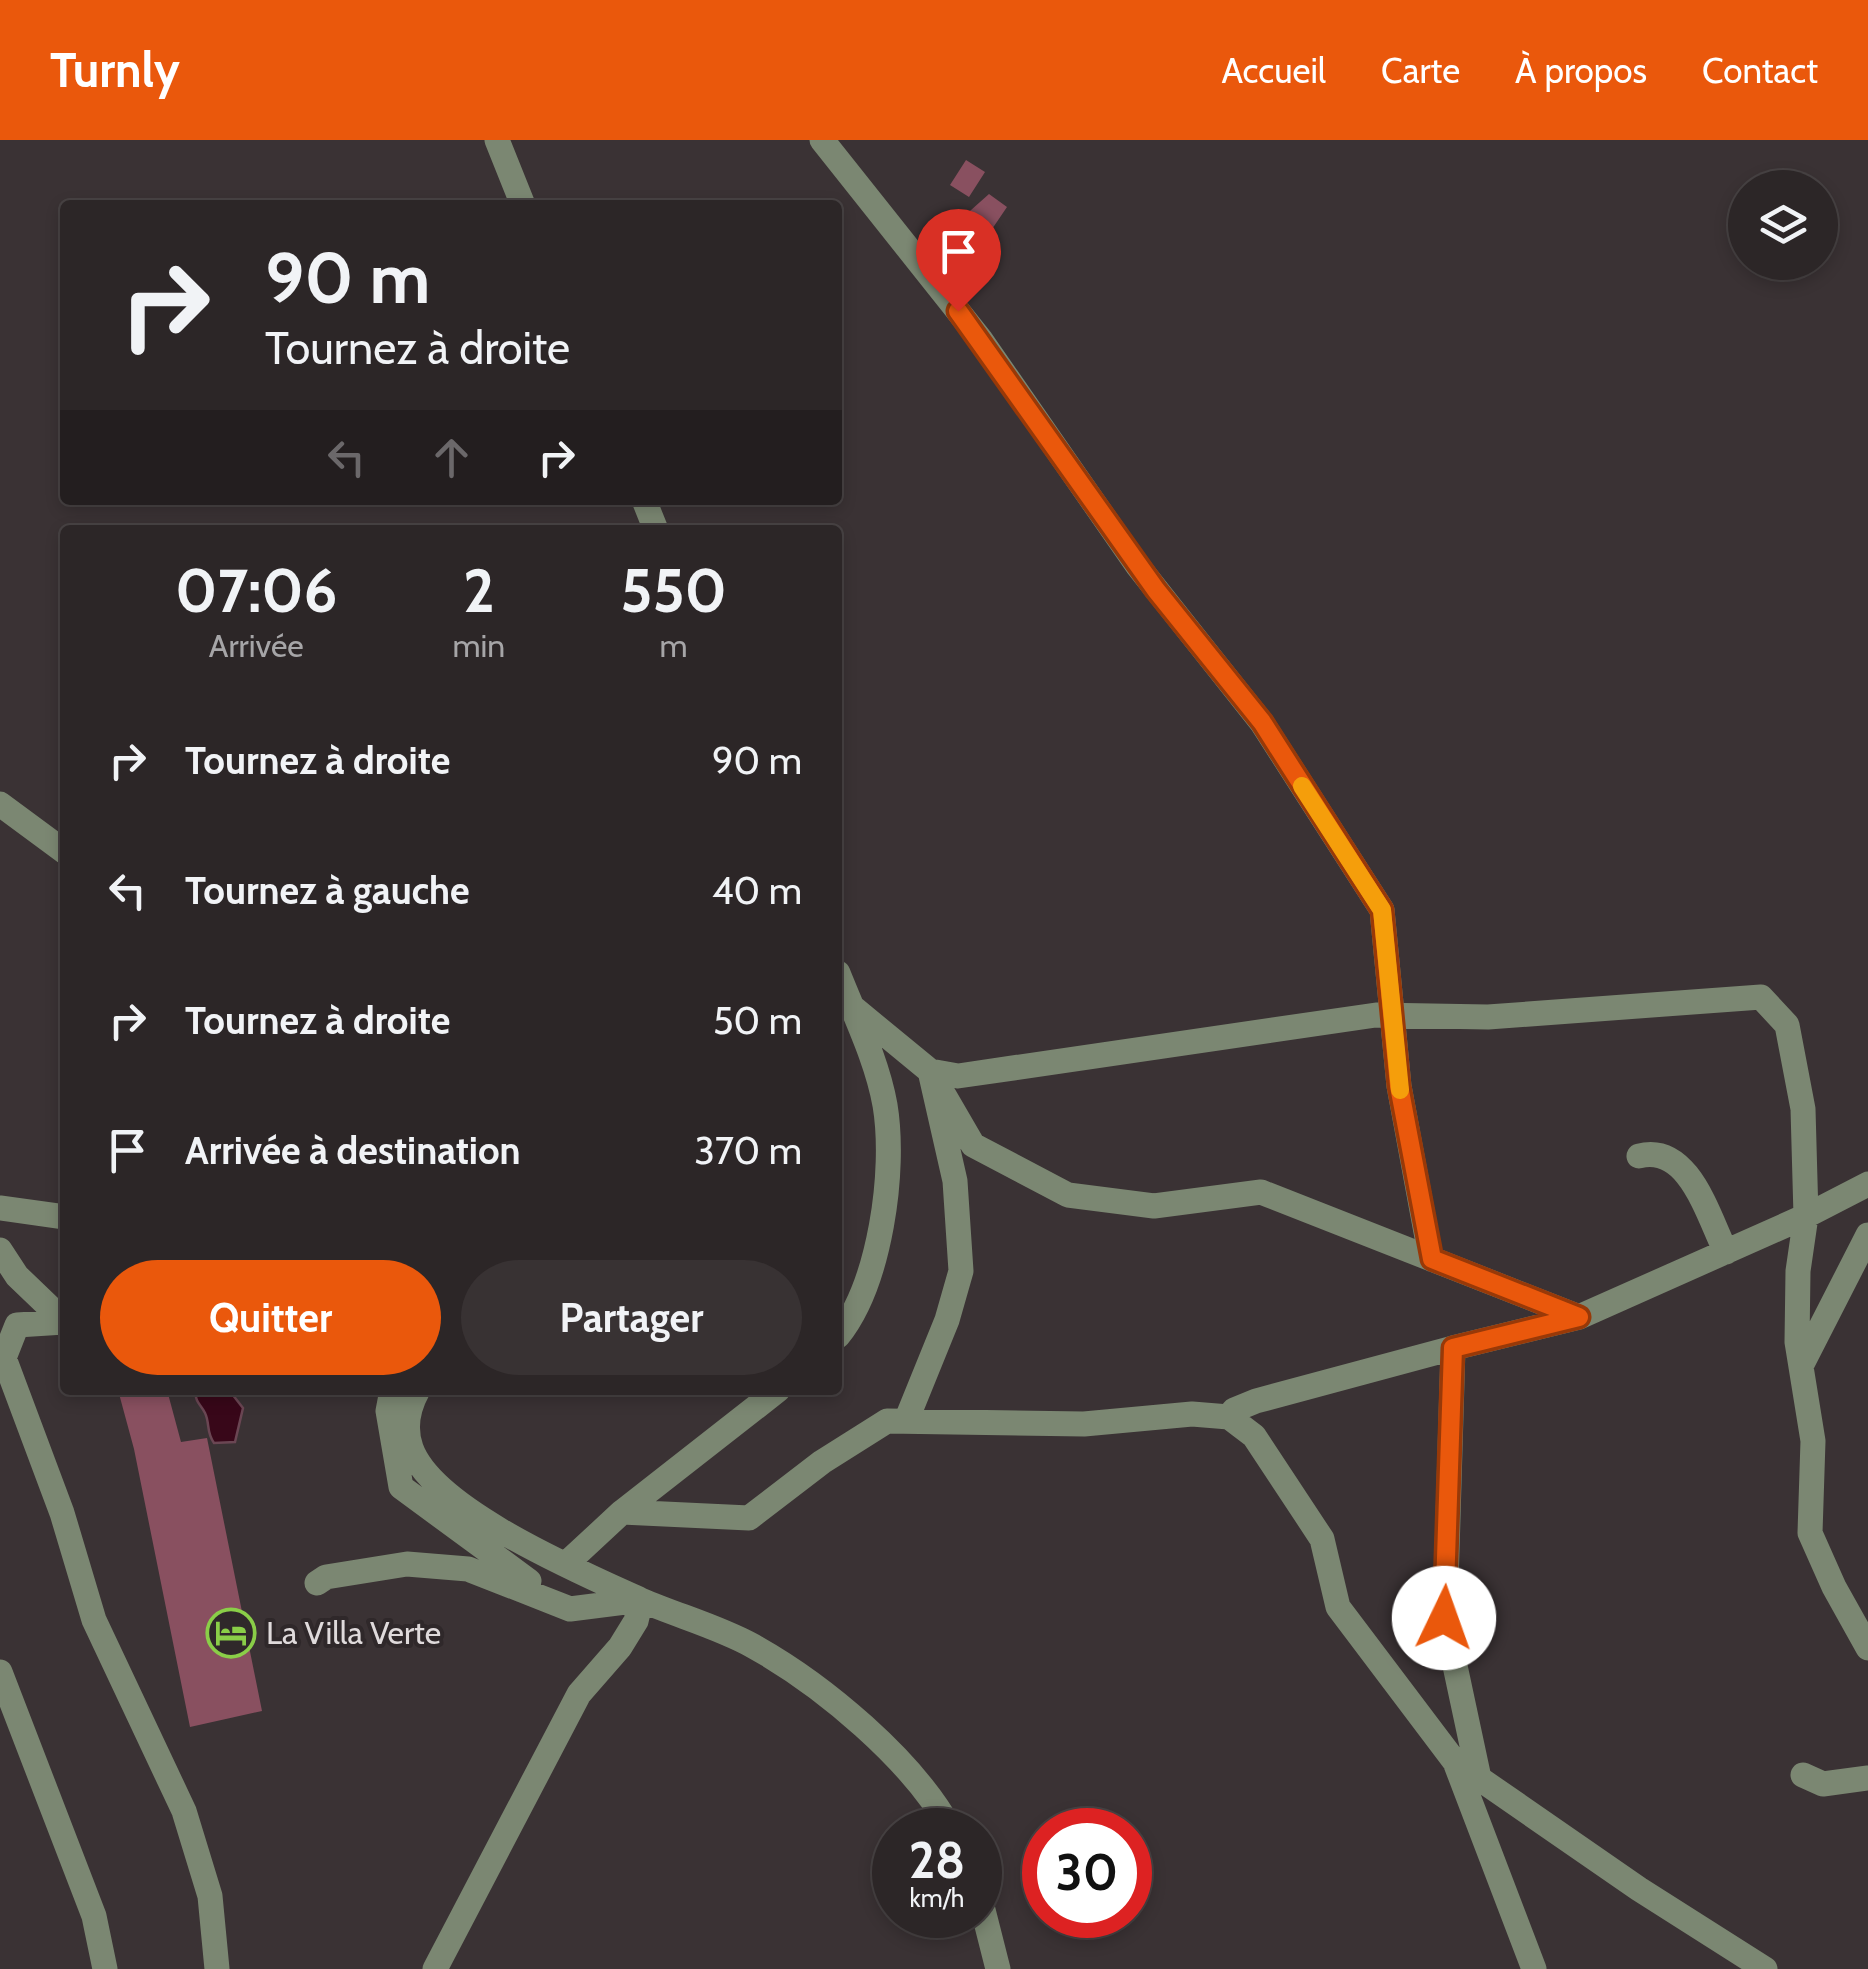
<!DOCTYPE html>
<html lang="fr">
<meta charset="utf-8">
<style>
body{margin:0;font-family:Cabin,sans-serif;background:#383233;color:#f1f3f6;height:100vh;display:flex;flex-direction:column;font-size:38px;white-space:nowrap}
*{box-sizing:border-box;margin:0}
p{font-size:32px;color:#a6a5a7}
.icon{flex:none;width:55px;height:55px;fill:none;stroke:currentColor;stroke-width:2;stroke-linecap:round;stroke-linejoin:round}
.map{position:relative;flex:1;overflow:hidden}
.sheet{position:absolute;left:60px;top:385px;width:782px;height:870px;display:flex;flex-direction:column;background:#2c2627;border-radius:10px;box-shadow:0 5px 15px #0003,0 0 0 2px #484344}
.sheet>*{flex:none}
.hud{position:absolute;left:60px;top:60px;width:782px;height:305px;border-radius:10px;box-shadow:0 5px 15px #0003,0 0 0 2px #484344;background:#2c2627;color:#f1f3f6;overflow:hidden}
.controls{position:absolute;left:1728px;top:30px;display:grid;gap:20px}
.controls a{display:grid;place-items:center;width:110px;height:110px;border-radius:50%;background:#2c2627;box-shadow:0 5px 15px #0003,0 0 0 2px #484344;font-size:50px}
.speed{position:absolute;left:872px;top:1668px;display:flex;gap:20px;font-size:50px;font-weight:700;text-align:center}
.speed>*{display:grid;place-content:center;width:130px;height:130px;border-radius:50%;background:#2c2627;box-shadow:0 5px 15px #0003,0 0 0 2px #484344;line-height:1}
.speed small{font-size:25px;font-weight:400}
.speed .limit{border:15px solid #d22;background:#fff;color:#111}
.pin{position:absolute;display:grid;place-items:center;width:85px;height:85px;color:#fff;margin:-102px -42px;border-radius:50% 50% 50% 0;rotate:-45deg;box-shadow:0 0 10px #0007}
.pin .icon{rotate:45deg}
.me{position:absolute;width:110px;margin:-55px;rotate:3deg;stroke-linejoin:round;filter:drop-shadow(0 0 8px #0008)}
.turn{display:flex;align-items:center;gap:35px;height:210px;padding:0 40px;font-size:45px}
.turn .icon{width:130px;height:130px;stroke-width:2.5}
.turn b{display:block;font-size:70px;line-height:85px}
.lanes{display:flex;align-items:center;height:95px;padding:0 40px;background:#0003;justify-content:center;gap:50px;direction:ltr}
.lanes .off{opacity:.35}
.eta{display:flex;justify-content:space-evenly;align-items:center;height:170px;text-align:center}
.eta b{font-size:60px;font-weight:800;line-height:70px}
.cta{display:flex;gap:20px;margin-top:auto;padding:20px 40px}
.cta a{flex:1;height:115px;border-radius:60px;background:#ea580c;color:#fff;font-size:40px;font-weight:800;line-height:115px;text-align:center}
.cta a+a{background:#383233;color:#f1f3f6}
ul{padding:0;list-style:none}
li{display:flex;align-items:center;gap:30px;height:130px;padding:0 40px}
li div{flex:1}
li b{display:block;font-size:38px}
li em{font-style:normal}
header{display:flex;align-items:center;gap:60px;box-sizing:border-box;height:140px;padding:0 50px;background:#ea580c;color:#fff}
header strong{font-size:48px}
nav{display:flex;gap:55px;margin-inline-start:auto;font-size:35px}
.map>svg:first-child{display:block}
</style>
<header>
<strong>Turnly</strong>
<nav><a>Accueil</a><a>Carte</a><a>À propos</a><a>Contact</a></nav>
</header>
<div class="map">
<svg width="1868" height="1829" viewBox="0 0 1868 1829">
<rect width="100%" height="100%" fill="#3a3234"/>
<path fill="#380719" stroke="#6a4653" stroke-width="2.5" d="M229,1250L243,1268L235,1302L214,1303C206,1292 210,1283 205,1273C200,1263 196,1264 195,1251Z"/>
<path fill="#895060" d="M966,20L985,32L969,57L950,45Z
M989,54L1007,67L988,95L994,102L979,115L963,98L946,115L934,103Z
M118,1250H167L181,1302L207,1298L262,1571L190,1587L134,1309Z"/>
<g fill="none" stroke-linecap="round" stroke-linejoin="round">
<path stroke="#7b8772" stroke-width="25" d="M497,0L523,65
M822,0L981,200L1137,425L1262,583L1382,770L1399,946L1431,1119
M644,360L656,390
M0,664L65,712
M838,833C855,876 877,920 885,965C896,1031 880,1144 838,1196
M851,866L930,931L955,1041L961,1131L947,1180L906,1281
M930,931L958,936L1376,875L1488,877L1761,857L1787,885L1803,969L1806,1076L1798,1131L1797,1202L1813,1301L1810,1393L1834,1447L1868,1508
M930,931L973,1005L1068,1055L1154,1066L1261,1052L1579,1177
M1639,1016C1689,1003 1708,1076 1726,1112
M0,1068L65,1077
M0,1110L17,1136L65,1182
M64,1182L17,1185L4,1218L62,1373L94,1480L184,1671L210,1756L217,1829
M1801,1226L1868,1095
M392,1250L388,1271L401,1347L529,1441
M418,1250C408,1268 404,1288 411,1308C433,1370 582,1433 641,1460C678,1476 719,1487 753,1506C823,1545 913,1620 951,1690
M1229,1277L1234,1270L1256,1261L1453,1208
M622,1372L749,1378L822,1322L887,1281L1084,1284L1192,1274L1229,1277L1254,1296L1322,1399L1338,1467L1455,1622L1534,1829
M567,1423L622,1372L778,1250
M317,1443L326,1437L407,1424L468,1429L570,1469L641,1460L636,1481L620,1507L579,1554L435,1829
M0,1532L94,1776L105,1829
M1467,1630L1639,1749L1765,1829
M1803,1635L1823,1644L1868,1638
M1479,1638L1445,1479L1453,1208L1579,1177L1806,1076L1868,1044
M980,1758L998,1829"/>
</g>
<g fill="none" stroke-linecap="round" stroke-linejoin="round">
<g stroke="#983908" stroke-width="25">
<path id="route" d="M958,171L1156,450L1262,582L1382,770L1399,946L1432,1119L1579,1177L1453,1208L1444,1478"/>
</g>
<use href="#route" stroke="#ea580c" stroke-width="18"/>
<path stroke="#f59e0b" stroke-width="18" d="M1302,646L1382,770L1400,950"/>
</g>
<defs>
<g id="hotel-ring" transform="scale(2.5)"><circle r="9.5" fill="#2f282a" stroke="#8ace48" stroke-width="1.5"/><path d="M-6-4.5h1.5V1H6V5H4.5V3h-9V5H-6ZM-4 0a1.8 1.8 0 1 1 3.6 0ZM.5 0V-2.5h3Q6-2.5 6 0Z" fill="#8ace48"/></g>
</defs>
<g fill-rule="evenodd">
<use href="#hotel-ring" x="231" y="1493"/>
</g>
<g text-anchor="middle" stroke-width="8" stroke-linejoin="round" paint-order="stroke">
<g font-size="32" fill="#dfdadb" stroke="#2f282a" text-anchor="start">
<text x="266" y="1504">La Villa Verte</text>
</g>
</g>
</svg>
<div class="controls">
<a><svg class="icon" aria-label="layers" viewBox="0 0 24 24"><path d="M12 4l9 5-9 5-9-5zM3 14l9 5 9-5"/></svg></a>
</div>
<div class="speed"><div>28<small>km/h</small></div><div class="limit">30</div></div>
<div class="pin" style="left:958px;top:171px;background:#d93025"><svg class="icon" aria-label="arrive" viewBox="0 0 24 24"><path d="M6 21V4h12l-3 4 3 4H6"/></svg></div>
<svg class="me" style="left:1444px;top:1478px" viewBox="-20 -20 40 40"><circle r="19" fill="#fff"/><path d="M0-13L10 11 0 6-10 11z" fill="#ea580c"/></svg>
<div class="hud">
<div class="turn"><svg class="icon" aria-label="right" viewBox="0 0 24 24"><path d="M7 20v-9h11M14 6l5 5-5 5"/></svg><div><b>90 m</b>Tournez à droite</div></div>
<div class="lanes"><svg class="icon off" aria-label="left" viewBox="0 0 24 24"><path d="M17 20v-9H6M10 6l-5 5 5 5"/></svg><svg class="icon off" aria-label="ahead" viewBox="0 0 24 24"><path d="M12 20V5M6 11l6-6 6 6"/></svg><svg class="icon" aria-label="right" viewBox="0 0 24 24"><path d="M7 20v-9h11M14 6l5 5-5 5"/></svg></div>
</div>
<section class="sheet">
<div class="eta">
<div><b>07:06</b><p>Arrivée</p></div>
<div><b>2</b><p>min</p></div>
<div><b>550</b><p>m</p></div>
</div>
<ul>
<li><svg class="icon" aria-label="right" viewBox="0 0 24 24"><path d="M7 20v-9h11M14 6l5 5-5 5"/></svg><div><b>Tournez à droite</b></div><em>90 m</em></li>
<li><svg class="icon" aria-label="left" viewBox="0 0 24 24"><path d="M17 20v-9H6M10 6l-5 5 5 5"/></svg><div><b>Tournez à gauche</b></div><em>40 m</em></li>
<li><svg class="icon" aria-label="right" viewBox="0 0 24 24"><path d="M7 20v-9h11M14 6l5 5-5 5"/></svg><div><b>Tournez à droite</b></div><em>50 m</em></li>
<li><svg class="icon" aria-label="arrive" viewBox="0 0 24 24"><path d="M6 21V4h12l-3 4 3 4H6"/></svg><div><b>Arrivée à destination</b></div><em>370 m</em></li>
</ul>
<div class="cta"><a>Quitter</a><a>Partager</a></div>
</section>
</div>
